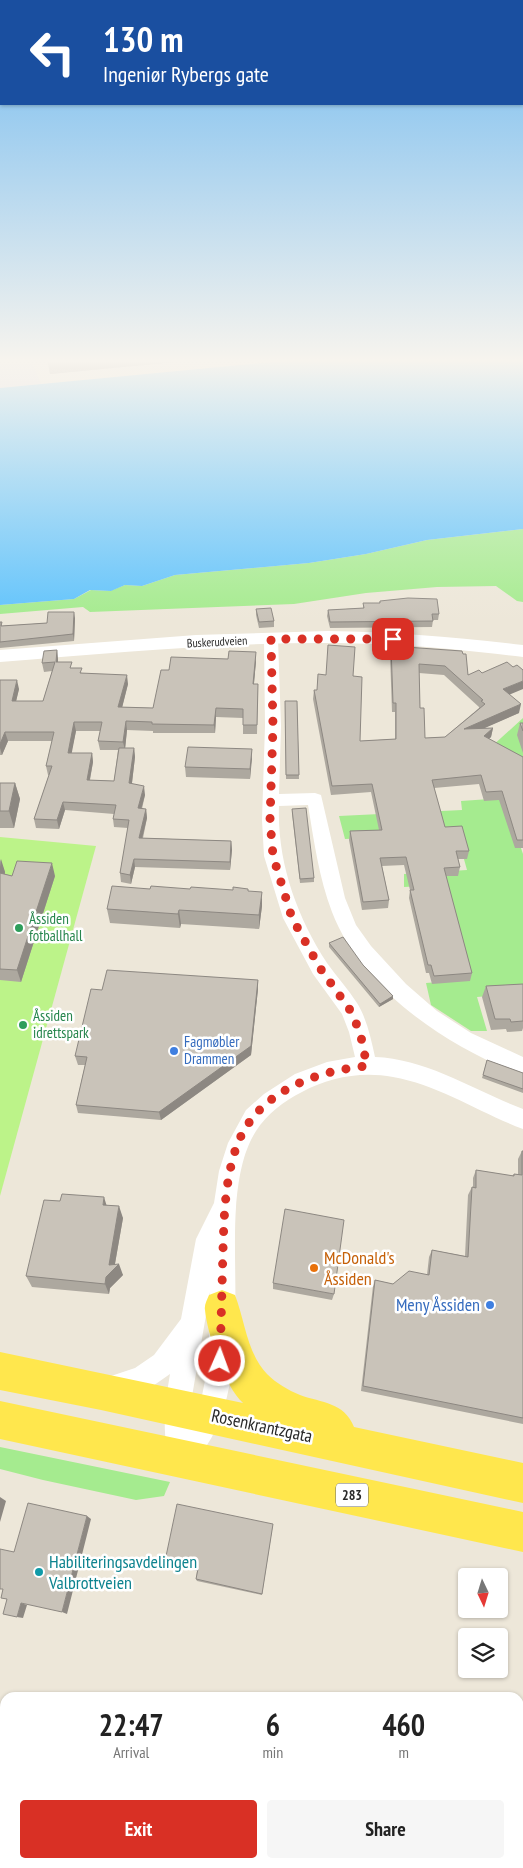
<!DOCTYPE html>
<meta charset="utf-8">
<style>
body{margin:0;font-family:"PT Sans Narrow",sans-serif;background:#f6f6f6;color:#222;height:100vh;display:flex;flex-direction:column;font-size:19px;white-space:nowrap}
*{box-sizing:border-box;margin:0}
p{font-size:16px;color:#767676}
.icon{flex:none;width:28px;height:28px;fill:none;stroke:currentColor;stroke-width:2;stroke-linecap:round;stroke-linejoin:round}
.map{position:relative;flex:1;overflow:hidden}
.details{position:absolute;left:0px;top:1692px;width:524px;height:176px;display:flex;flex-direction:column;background:#fff;border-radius:15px 15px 0 0;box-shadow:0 1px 4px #0004}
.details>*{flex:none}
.top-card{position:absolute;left:0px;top:0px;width:524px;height:105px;box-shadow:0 1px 4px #0004;background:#1a4fa0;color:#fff;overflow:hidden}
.needle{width:32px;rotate:176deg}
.controls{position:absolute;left:458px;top:1568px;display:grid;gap:10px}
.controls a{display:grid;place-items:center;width:50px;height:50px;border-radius:5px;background:#fff;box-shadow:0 1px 4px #0004;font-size:25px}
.pin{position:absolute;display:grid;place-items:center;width:42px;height:42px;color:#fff;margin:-21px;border-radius:10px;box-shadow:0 2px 8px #0006}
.me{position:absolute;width:55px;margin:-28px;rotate:2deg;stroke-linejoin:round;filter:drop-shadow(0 0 4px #0008)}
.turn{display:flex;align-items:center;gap:18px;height:105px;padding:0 20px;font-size:22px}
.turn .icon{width:65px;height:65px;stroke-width:2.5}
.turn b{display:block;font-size:35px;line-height:42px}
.eta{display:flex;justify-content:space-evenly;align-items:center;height:85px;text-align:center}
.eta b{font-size:30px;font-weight:800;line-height:35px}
.action{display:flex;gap:10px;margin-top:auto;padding:10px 20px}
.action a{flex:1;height:58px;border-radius:5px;background:#d93025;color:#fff;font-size:20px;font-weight:800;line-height:58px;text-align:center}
.action a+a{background:#f6f6f6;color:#222}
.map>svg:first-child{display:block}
</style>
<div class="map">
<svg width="523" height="1868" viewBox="0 0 523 1868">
<rect width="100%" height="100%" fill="#ede7d9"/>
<path fill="#dfdbe5" d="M0,361H31L41,384L0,388Z"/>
<path fill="#a5eb8f" d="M523,529V602L517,601L496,586L437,587L366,593L294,604L90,612L83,607L0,614V605L74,599L91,590L110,591L125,585L142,586L175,575L309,563L366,554L427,540Z
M523,718V776L490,748Z
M504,798L523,854V993L477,997L487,1031H471L431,1005L426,983L463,980L439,885L404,887V874L467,870L457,834L345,839L339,816L462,810L461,801Z
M0,1447L170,1482L164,1496L136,1500L43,1480L0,1469Z"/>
<path fill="#bcf389" d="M0,837L96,846L0,1196Z"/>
<path fill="#60c3fc" d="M281,361H523V529L427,540L366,554L309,563L175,575L142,586L125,585L111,591L90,590L74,599L0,605V388Z"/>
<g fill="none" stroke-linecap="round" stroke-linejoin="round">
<path fill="#fff" fill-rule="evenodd" d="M271,635L276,636L278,639L281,726L279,794L315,793L321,795L345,898L356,925L371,946L406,984L437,1011L471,1033L523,1057V1075C448,1048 362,990 332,912C319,878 314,841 308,805L279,806C277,862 297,917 327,963C337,977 348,989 357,1003C367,1019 371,1039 375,1057C428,1059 475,1091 523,1109V1129C480,1113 439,1085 393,1077C362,1071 329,1077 302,1092C284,1101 267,1114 256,1131C242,1153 238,1182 236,1207C231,1278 248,1384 207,1445C200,1456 194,1466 182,1471L173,1467C160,1438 165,1404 170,1374L150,1388L111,1401L102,1397L98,1388L102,1379L135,1368L154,1355L181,1319L196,1239L214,1203L219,1171L228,1143L246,1110L264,1094L295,1074L327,1062L355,1057L349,1032L342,1014L313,974L283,918L264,856L262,820L265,726L264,639L266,636ZM210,1292C210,1327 210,1392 192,1422L190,1408Z
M0,1810L5,1812V1844L0,1842Z
M105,1864H145L147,1868H107Z"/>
<path fill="#fff" fill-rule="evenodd" d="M328,631C393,632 458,637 523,645V657C480,652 438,647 394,645C263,638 131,652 0,662V650L196,635Z"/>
<path fill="#ffe74d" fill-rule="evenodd" d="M222,1290L235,1295C245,1321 247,1353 267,1374C276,1383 288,1390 300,1395C322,1403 344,1402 354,1427L523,1463V1503L101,1410L0,1390V1352L243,1403C225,1387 207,1333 205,1310C204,1305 207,1300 209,1295Z
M0,1401L523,1512V1552L0,1439Z"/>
</g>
<path fill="#ada89f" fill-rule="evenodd" d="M47,361H186L50,374Z
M380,601L439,614L438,620H433L432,627L330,628L327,616L328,610L363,608V603H379Z
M256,609L274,621V627L259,628L256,615Z
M75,618L74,641L0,648V622L2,626L47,623Z
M391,646L463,654L468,675L509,695L519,713L484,728H493L491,737L489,739L523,757V848H515L499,800L484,801L479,784L434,788L445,827L469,851L467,859H458L460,867L458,876H446L472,973L470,981L432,984L429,973H426L409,898L410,890L404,865L382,866L389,900L388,908L362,910L349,840L350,831L379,830L371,792L331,795L313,699L314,690H317L353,676L360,741L395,739V712H392L390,654ZM419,673L444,675L479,707V708L445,737L425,738L420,708Z
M57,650L58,662L82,673L128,684L122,707L153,708L169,670L256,661L254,684H258L257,734H243V718L216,717L215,733H153V731L127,730L125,748H134L135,757L132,783L145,795L142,809H146L147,818L143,838L231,841L232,850L230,870L135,867L131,884L121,882L120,873L128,828L114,827L113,819L114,814L65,810L59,829L36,828L34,819L49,775H48L46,766L52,741H8L2,755H0V680L19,689L16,701H43L52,671L44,672L42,663ZM76,731H101L98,741L100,750H118L114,781L90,780L93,762L92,753H71Z
M285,701H297L299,779H286Z
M520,723H523V753L517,735Z
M252,749L250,779L186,777L185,767Z
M0,783H15L20,799L14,828H0Z
M292,809L314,878V882L300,883L292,813Z
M0,859L5,872V874L12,876H55L21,982L0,980Z
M150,889H190L248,891L262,906L259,929L181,924L180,928L110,923L107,909Z
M329,943L363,965L393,996V999L379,1007L329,947Z
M258,980V989L251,1055L161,1120L78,1113L76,1105L85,1065H78L75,1056L102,990Z
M523,984V1028L522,1031L507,1032L506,1029L491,1030L482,997L486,986Z
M487,1060L523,1073V1093L482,1078Z
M522,1151H523V1424L361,1391L373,1286L375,1280L393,1284L427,1275L429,1257L432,1250L465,1256L468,1195L472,1187L473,1188V1178L476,1170L512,1176L514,1174H518V1159Z
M107,1205L123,1218L115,1264L123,1275L110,1288L109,1294L32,1287L26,1276Z
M273,1283L334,1294L332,1300L273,1289Z
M273,1524L262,1595L197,1581L196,1579L197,1571L166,1563L165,1561Z
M519,1705H523V1761L519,1758Z
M356,1864H468L480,1868H355Z"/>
<path fill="#8d8882" d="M48,361H186L50,374Z
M74,612L75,618L74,641L73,634Z
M57,650L58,659V671L56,662Z
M256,652V661L253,693V684Z
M127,675L128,684L120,716L118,707Z
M17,680L19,689L14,710L12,701Z
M523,681V689L501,698L503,689Z
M521,704L519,713L462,738L464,729Z
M216,708V717L215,733L214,725Z
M126,721L127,730L125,750L123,742Z
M74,722L76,731L70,762L68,753Z
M493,728L491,737L482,745L484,736Z
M5,732L8,741L2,755L0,748V744Z
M134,748L135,757L131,791L129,783Z
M252,749V759L250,779V769Z
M92,753L93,762L88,789L87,780Z
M15,783L20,799L14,828L9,811Z
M144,786L145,795L139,817L138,808Z
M63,802L65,810L59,829L57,820Z
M146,809L147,818L140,847L139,838Z
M231,841L232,850L230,870V862Z
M1,859L5,872L3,884L0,876V867Z
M134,859L135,867L131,884L130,875Z
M52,863L55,876L21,982L17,970Z
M262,892V906L259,929V915Z
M179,910L181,924L180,928L178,914Z
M258,980V989L251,1055L161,1120L159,1112Z
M393,996V999L379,1007L380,1004Z
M104,1197L108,1210L103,1205Z
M119,1206L123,1218L114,1269L119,1264L123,1275L110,1288L109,1294L105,1284Z
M0,1497L6,1501L0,1522Z
M87,1516L91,1519L67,1614L62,1612Z
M21,1603L27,1605L23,1618L17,1617Z
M460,1864H468L480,1868H472Z"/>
<path fill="#c9c3b9" stroke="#8d8882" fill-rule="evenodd" d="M408,598L437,599L439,614H432L433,621L330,622L328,610L364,608L363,603H380V601Z
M271,608L274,621L259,622L256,609Z
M48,612H74L73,634L0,642V622H2L1,626L47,623Z
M328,645L355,647L353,676L362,677L360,741L396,739V703H393L391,646L462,651L463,654H466L468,675L479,670L482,673L507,662L513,667L517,665L523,670V681L503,689L521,704L464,729L493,728L484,736L523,757V840H517L502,791L486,792L481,775L432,780L445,827L462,826L469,851H456L460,867L444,868L472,973L434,976L431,965H428L410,890H414L406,857L380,858L389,900L363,902L350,831L382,830L372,784L332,786L314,690H317L318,674L326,675ZM419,664L445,666L483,700L481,701L485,704L445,737L425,738L424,708H420Z
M57,650L56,662H72L70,668H82L80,673L127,675L118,707L153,708L161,670H169L171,657L228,659L229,651L256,652L253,684H258L257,725H243V709L216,708L214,725L152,724V722L126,721L123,742L98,741L102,722H74L68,753H92L87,780L114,781L119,748H134L129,783L144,786L138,808L146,809L139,838L231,841L230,862L134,859L130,875L120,873L129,820L113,819L116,805L63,802L57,820L34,819L52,766H46L54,732H5L0,744V680H17L12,701H43L55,662L42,663L44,651Z
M285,701H297L299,775H286Z
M520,723H523V731Z
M188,747L252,749L250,769L185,767Z
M0,783H15L9,811H0Z
M306,808L314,878L300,879L292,809Z
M17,861L52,863L17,970L0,969V873L12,876Z
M112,886L150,889L151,886L190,889L191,887L233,890V887L248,889V891L262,892L259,915L179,910L178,914L107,909Z
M343,937L363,965L393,996L380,1004L329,943Z
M107,970L258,980L251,1046L159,1112L76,1105L87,1057L75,1056L91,989L102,990Z
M523,984V1021L511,1022L510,1019H495L486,986Z
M487,1060L523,1073V1089L483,1075Z
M522,1151H523V1418L363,1386L375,1280L393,1284L409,1271L429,1275L432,1250L468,1257L472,1187L476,1188V1170L514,1176V1174L522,1175Z
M62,1194L104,1197L103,1205L119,1206L109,1265L119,1264L106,1277L105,1284L26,1276L44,1200L60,1201Z
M285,1209L344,1220L334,1294L273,1283Z
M28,1503L87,1516L62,1612L21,1603L17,1617L3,1614L7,1599L1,1598L3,1589H0V1549L14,1552Z
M177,1504L273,1524L262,1594L196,1579L198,1569L165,1561Z
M523,1707V1759L519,1756V1711L521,1713Z
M358,1864H460L472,1868H358Z"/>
<linearGradient id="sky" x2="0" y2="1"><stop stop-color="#71baf0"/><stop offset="0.58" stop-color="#f7f4ee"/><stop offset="1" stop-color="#f7f4ee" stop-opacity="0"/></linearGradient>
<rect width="523" height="622" fill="url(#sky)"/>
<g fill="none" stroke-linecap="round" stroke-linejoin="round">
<path stroke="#d93025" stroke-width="9" stroke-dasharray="0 16.2" d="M220,1361C221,1324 222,1287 223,1250C224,1216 225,1181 236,1148C255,1093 314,1071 367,1066L360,1032L350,1010L320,968L292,918L273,856L270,820L273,726L271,639H393"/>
</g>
<g fill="#2e9e5b" stroke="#fff" stroke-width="2">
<circle cx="19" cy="928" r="5"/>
<circle cx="23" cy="1025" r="5"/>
</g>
<g fill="#3f7fe0" stroke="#fff" stroke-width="2">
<circle cx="174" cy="1051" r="5"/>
<circle cx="490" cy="1305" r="5"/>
</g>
<circle fill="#e8710a" stroke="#fff" stroke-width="2" cx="314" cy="1268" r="5"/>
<circle fill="#0f9aa8" stroke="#fff" stroke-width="2" cx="39" cy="1572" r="5"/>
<g text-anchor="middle" stroke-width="5" stroke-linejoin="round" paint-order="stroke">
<g font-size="12" fill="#292929" stroke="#fff">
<text transform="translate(217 642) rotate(-3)" y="4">Buskerudveien</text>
</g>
<rect fill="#fff" stroke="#696969" stroke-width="1" x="336" y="1483.5" width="32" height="23" rx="4"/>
<g font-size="14" font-weight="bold" fill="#292929">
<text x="352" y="1500">283</text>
</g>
<g font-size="15" fill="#27864d" stroke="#fff" text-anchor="start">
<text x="29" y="924">Åssiden<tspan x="29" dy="17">fotballhall</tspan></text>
<text x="33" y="1021">Åssiden<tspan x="33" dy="17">idrettspark</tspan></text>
</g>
<g font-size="15" fill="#366cbe" stroke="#fff" text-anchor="start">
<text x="184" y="1047">Fagmøbler<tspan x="184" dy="17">Drammen</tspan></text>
</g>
<g font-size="18" fill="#c56008" stroke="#fff" text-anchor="start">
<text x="324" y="1264">McDonald's<tspan x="324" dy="21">Åssiden</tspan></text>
</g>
<g font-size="18" fill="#366cbe" stroke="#fff" text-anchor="end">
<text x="480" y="1311">Meny Åssiden</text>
</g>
<g font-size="18" fill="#292929" stroke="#fff">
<text transform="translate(262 1426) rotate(12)" y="6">Rosenkrantzgata</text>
</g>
<g font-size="18" fill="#0d838f" stroke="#fff" text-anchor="start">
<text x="49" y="1568">Habiliteringsavdelingen<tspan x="49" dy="21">Valbrottveien</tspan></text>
</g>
</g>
</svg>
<div class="controls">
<a><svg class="needle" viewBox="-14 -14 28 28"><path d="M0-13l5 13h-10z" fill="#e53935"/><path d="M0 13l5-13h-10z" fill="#767676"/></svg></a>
<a><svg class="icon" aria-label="layers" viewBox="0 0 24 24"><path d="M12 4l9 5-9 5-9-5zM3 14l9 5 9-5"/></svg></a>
</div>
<div class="pin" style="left:393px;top:639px;background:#d93025"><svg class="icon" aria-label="arrive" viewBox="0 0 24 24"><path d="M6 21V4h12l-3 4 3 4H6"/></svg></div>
<svg class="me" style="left:220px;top:1361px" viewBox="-20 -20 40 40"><circle r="17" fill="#d93025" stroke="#fff" stroke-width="3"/><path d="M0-11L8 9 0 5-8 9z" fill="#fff"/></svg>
<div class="top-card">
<div class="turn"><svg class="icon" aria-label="left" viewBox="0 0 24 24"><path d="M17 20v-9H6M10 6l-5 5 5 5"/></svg><div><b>130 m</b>Ingeniør Rybergs gate</div></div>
</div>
<section class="details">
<div class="eta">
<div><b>22:47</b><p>Arrival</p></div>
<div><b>6</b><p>min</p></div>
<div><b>460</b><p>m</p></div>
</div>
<div class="action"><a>Exit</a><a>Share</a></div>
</section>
</div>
